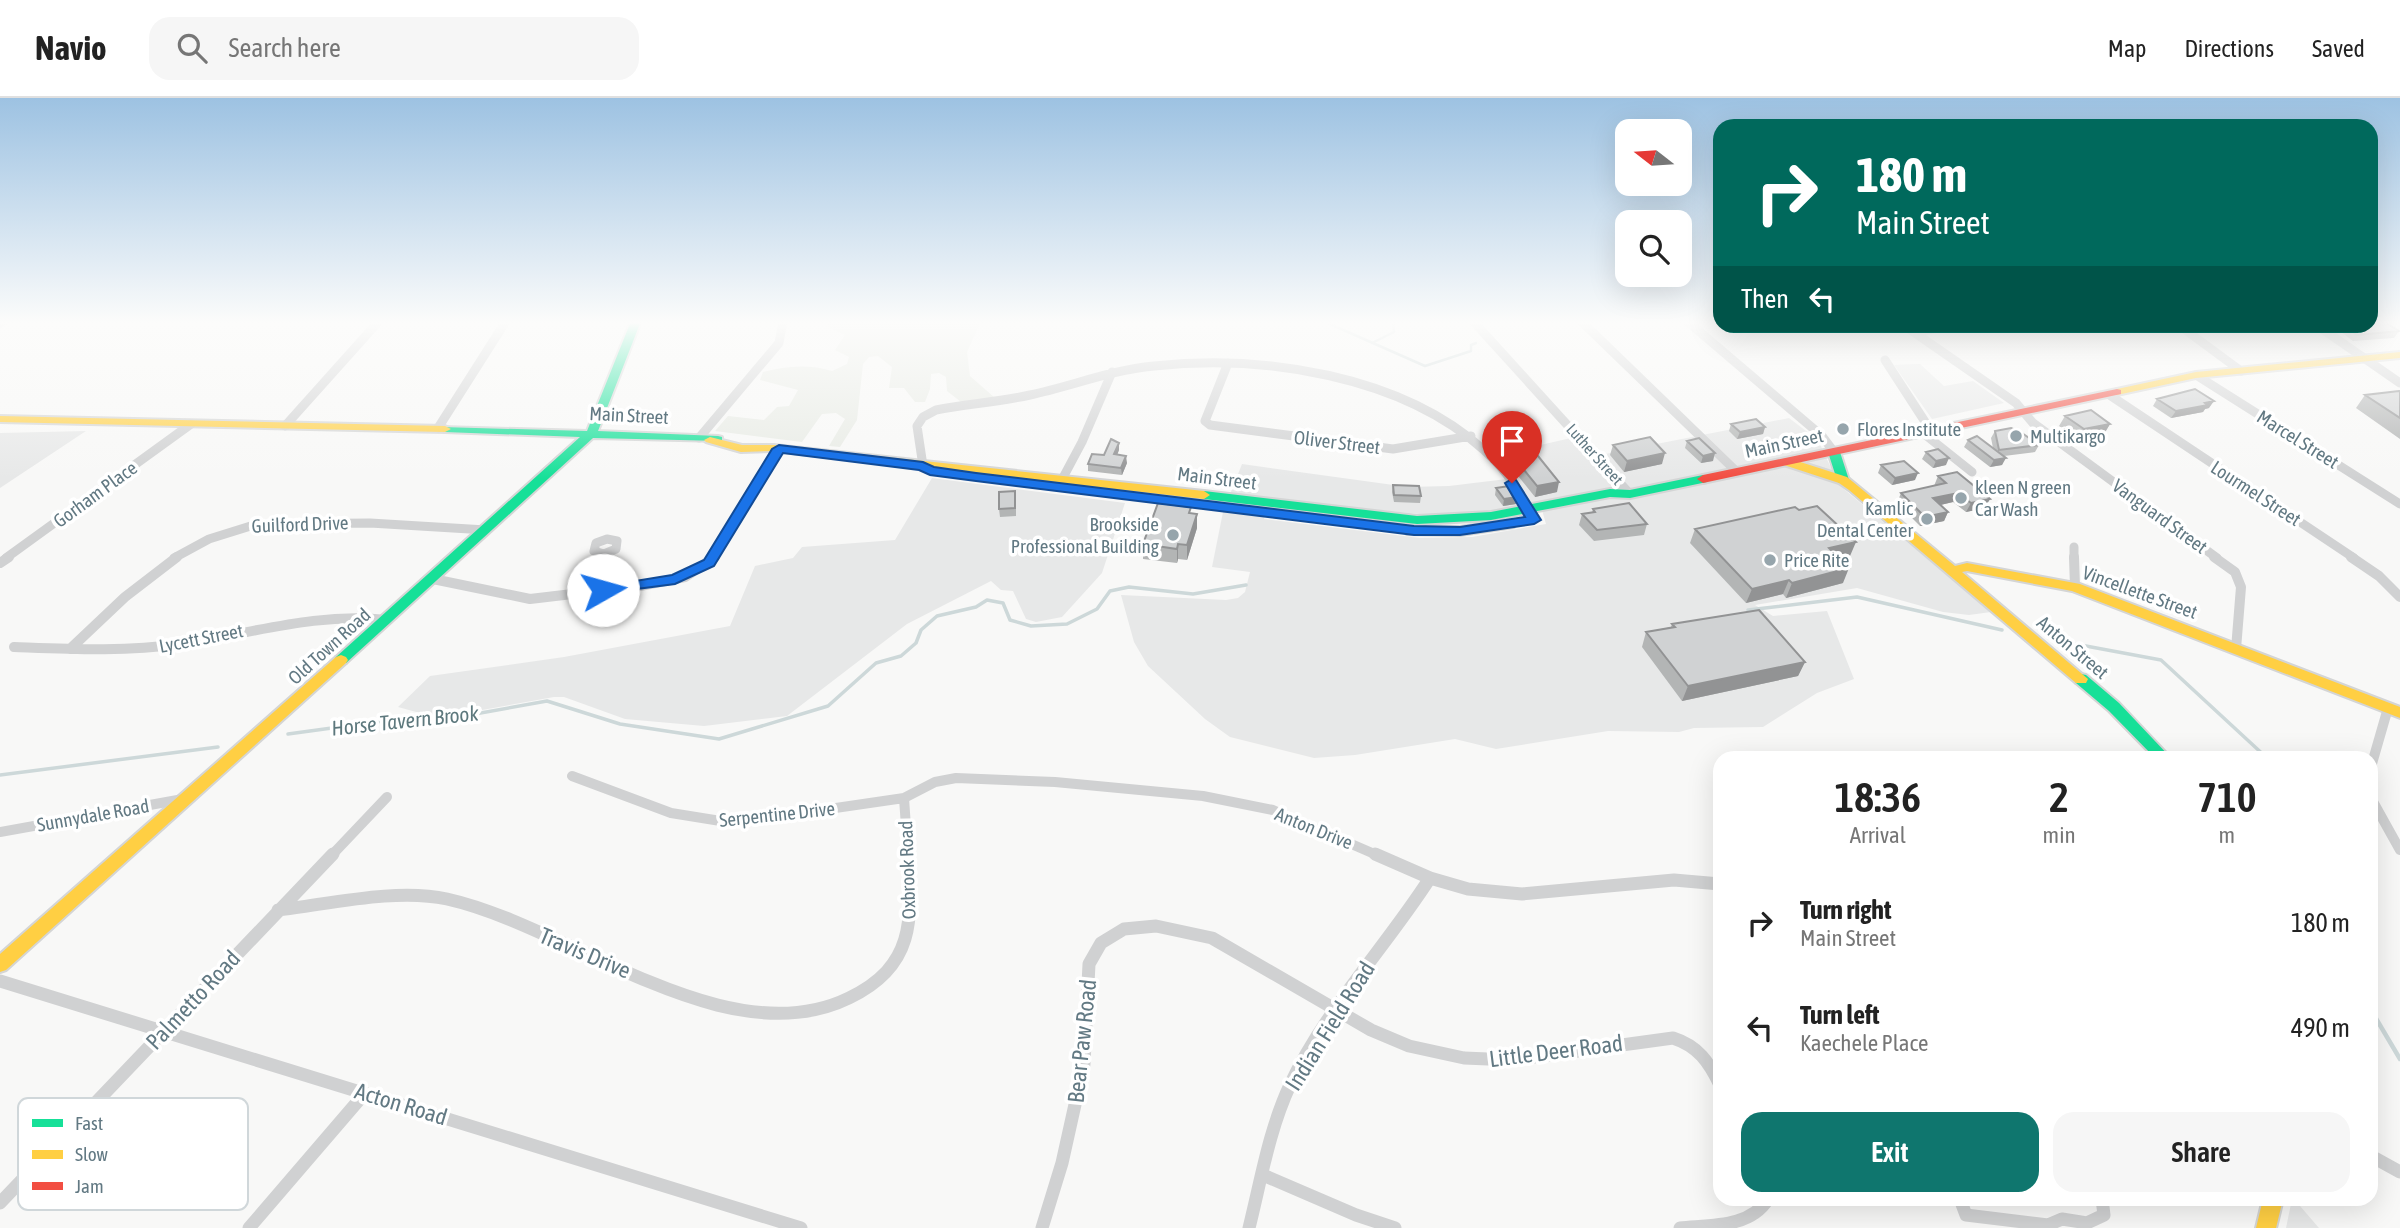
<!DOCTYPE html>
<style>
body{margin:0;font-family:"Asap Condensed",sans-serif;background:#f6f6f6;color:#222;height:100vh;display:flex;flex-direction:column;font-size:26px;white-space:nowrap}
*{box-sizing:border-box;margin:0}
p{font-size:23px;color:#767676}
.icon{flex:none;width:38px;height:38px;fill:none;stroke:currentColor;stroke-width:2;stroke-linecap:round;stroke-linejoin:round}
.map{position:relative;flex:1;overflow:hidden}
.sheet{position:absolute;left:1713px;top:653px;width:665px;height:455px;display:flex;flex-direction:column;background:#fff;border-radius:21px;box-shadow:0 7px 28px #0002}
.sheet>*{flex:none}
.top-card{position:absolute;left:1713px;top:21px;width:665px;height:214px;border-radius:21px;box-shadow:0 7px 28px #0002;background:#00695c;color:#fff;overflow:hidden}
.needle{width:46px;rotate:287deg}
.tools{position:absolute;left:1615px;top:21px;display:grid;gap:14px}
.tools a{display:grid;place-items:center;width:77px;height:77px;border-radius:14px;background:#fff;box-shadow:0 7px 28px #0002;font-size:35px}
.pin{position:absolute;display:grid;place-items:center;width:60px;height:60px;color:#fff;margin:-72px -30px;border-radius:50% 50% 50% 0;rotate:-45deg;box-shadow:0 0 7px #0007}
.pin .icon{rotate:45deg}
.me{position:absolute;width:77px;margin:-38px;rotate:83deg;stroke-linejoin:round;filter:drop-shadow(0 0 5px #0008)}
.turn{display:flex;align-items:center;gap:24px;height:147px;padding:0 28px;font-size:32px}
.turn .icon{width:91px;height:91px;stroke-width:2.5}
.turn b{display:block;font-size:49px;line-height:60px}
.then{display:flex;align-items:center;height:66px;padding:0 28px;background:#0003;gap:14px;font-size:26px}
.eta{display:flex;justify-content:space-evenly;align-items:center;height:119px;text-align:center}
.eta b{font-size:42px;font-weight:600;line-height:49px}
.button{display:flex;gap:14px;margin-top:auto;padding:14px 28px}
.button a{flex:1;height:80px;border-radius:21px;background:#0f766e;color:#fff;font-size:28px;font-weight:600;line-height:80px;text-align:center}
.button a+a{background:#f6f6f6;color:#222}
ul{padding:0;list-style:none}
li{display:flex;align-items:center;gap:21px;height:105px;padding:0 28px}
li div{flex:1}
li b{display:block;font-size:26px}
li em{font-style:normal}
header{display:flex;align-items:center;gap:42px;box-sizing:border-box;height:98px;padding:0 35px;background:#fff;border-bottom:2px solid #e0e0e0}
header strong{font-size:33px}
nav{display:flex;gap:38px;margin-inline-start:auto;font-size:24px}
.search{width:490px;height:63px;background:#f6f6f6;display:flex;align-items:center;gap:18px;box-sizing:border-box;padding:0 24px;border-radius:21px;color:#767676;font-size:26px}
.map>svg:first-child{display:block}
</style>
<header>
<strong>Navio</strong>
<div class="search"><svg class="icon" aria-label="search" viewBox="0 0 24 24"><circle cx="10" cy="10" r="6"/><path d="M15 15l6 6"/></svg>Search here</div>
<nav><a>Map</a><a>Directions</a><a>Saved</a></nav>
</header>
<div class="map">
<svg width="2400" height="1130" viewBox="0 0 2400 1130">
<rect width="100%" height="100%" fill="#f8f8f7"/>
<path fill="#e7e8e8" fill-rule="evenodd" d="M1920,266L1944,288L1973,283L2004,305L1932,321L1894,267Z
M1789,320L1818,342L1839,387L1991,514L1969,517L1943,514L1857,490L1755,507L1773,518L1827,513L1854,581L1817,595L1763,629L1694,630L1679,634L1608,633L1496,651L1455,641L1355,657L1314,660L1230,639L1205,621L1148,568L1134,544L1121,497L1226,502L1238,500L1245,494L1250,474L1212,469L1223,414L1242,366L1408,389L1449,388L1515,380L1497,357L1571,340L1590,359ZM1270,401L1429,417L1496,413L1540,405L1546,426L1472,439L1420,440L1264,421Z
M86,333L0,390V335Z
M932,380L1125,405L1102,475L1062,519L1036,524L1026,521L1013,493L1001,492L991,483L907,526L787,618L704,628L670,625L625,621L564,599H554L438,620L398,609L430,578L564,559L730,528L755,468L793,460L802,449L895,442Z
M2292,1101H2294L2319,1130H2286Z"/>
<path fill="#e8ebe5" d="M828,223H981L967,254L970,278L995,300L961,304L947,293L946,279L939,275L931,276L930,291L925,304H915L904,290H889L892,269L878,258L869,259L863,266L857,322L840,349L829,348L845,321L836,315L822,316L802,344L715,333L728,318L764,322L777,309L789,308L798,292L760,282L763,274C786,268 809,266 832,273L847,266L849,259L835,252L845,237L826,228Z"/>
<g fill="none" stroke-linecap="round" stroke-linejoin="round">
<path stroke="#cdd8d9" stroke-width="2.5" d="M1308,223H1323L1425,268L1471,253V247L1476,245
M1372,245L1394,234L1393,223"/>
<path stroke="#cdd8d9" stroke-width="3.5" d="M1748,512L1857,499L2002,532
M2059,543L2161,562L2267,660
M288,636L405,620L436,623L547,603L620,626L719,641L828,608L876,565L901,558L916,545L921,532L937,518L976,509L987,502L1003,505L1010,522L1031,528L1067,526L1097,511L1110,493L1129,489L1193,496L1246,487
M0,677L218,649"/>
<path stroke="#cdd8d9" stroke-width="4.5" d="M2371,912L2400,961"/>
<g stroke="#d4d5d5" stroke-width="4">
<path id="fast" d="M631,223H641L598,333L718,338L722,339V343L593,340L346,565H336L334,562L336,559L580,339L445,334L439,331L441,329L587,333Z
M1834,350L1840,354L1849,382L1847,385H1839L1837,382L1828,354Z
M1703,377L1707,378L1709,381L1707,384L1630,400L1610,399L1491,422L1417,426L1204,401L1198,397L1204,393L1417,418L1491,414L1610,391L1630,392Z
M2081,576L2086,577L2119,605L2171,660H2155L2109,613L2076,585L2074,581L2076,577Z"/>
</g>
<g stroke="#d4d5d5" stroke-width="4">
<path id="slow" d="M2400,254V260L2196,280L2117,297L2111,294L2117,291L2196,274Z
M0,318L445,328L451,331L445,334L0,324Z
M710,339L742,347H774L1204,393L1210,397L1204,401L774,353L741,354L706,344L704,342Z
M1788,360L1847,379L1955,468L1967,465L2080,486L2400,609V620L2072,493L1967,473L1962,474L2088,581L2086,585H2076L1849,392L1839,385L1784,367V361Z
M1510,422L1516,426L1514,429L1460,437L1407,436L1401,432L1407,428L1460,429Z
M341,557L346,559L348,562L346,565L6,872L0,874V856L336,559Z
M2263,1101H2283L2276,1130H2256Z"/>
</g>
<g stroke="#d4d5d5" stroke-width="4">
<path id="jam" d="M2117,291L2121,292V296L1703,385L1697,381L1703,377Z"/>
</g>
<path stroke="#d0d1d2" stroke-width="9" d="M1473,223L1630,396
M1581,223L1737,374
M1687,223L1822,338L1834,354
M0,225L4,223
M1905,228L2016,305L2033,325L2217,460
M2180,228L2241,273
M2318,228L2400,285
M1917,234L1949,228
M1885,262L1931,333
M1228,265L1205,323L1210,327L1393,351L1471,338
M2196,277L2400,406
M2108,296L2354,460
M285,328L379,223
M438,330L506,223
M1923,335L1972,374
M699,340L779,245L783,223
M923,368L917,328L923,319L936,312C967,306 999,304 1030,297C1072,288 1111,272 1154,268C1262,256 1402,277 1485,353C1507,372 1521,396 1534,422
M1058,389L1082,344L1112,274
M607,441L617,443L616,451L604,456L594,453L596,445Z
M2074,449V460
M6,460L191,326
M174,460L209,441L257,426L370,425L486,432
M604,460V456
M712,460L779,351"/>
<path stroke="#d0d1d2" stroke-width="10" d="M2074,459L2075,489
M2214,459L2235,474L2241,489L2236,551
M2351,459L2379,478L2400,499
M0,465L9,459
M433,481L530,501L640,488L685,479L715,459
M603,492L604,459
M14,549C69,551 125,554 180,546C251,536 315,514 387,522
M70,551L125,499L177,459
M2371,669L2388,610
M572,678L671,715L733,725L904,700L935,684L956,680L1055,684L1203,698L1273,712L1379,758
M904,700L908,758
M2371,700L2400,752
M0,734L183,701
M331,758L387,699"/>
<path stroke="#d0d1d2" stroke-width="13" d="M1375,756L1430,780L1468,791L1522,796L1674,782L1720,786
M278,812C330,806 396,790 447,801C569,828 726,960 849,900C916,868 912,821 908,756
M0,883L801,1130
M2371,1058L2400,1074
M1263,1077L1356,1117L1395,1130
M1960,1101L1966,1117L2048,1127L2062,1121L2087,1125L2104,1117L2102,1101
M0,1105L333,756
M249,1130L365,995
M1042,1130L1062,1065L1084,966L1089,866L1101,845L1124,831L1156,828L1212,840L1371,932L1409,948L1464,960L1512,962L1673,940C1698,948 1709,964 1720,987
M1249,1130C1261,1082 1269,1032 1290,987C1325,912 1385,850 1430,780
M1680,1130C1710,1127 1750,1130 1768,1101"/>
<use href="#fast" fill="#16e098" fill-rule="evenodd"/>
<use href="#slow" fill="#ffcf43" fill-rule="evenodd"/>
<use href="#jam" fill="#f24e42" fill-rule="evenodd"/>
</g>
<path fill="#b3b5b5" d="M2339,228H2371L2399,233L2394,240L2353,243L2337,231Z
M2400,293V341L2356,310L2365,297Z
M2157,301L2209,310L2205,311L2203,314L2171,320L2153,308Z
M2065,318L2110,326L2104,336L2079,342L2059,328Z
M1731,326L1765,329L1763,336L1737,341L1729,333Z
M1995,333L2039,347L2035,354L2004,358L2002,367L1990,369L1964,349L1968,342L1993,350L1991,340Z
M1687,343L1713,363L1701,365L1685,350Z
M1613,347L1662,366L1624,374L1610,357Z
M1119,352L1117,356L1127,365L1122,377L1088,373V366L1104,357Z
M1926,354L1946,367L1933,370L1922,361Z
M1512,357L1557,394L1535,399L1510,368Z
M1881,367L1915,382L1892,387L1878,375Z
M1938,378L1985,410L1966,414L1953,404L1940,407L1948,414L1944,423L1920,428L1897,405L1901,395L1934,388Z
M1393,387L1421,398L1420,405L1394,404L1392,394Z
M1496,390L1516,406L1503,408L1495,397Z
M1016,400V418L1000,419L999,411Z
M1593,411L1647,426L1644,437L1594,443L1579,427L1582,416L1592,415Z
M1191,415L1197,430L1187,462L1178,461L1177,465L1143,461V446Z
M1695,431L1850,458L1839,461L1843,485L1786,500L1783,496L1746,505L1690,445Z
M1672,526L1805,564L1798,578L1682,603L1642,549L1646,534L1671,529Z"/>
<path fill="#929394" d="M2214,303L2209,310L2205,311L2203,314L2171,320L2176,313Z
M2110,326L2104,336L2079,342L2084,331Z
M1765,329L1763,336L1737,341L1740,334Z
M1119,345V352L1115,363L1114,356Z
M1665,355L1662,366L1624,374L1627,363Z
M1715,355L1713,363L1701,365L1703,358Z
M1126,358L1127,365L1122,377L1121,370Z
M1949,360L1946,367L1933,370L1936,363Z
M2006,360L2002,367L1990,369L1994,362Z
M1918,375L1915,382L1892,387L1895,380Z
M1559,384L1557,394L1535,399L1537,388Z
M1958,395L1953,404L1928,410L1933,400Z
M1517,399L1516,406L1503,408L1504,401Z
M1990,401L1985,410L1966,414L1971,405Z
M1948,414L1944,423L1920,428L1925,419Z
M1197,416V430L1187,462V447Z
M1856,444L1850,458L1823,465L1829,450Z
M1178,446V461L1177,465V451Z
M1849,470L1843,485L1786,500L1792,485Z
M1789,482L1783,496L1746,505L1752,491Z
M1805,564L1798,578L1682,603L1688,588Z"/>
<path fill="#d0d2d3" stroke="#929394" stroke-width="2" d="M2371,223H2383L2399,233L2357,237L2345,228H2371Z
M2195,291L2214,303L2205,305L2208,307L2176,313L2157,301Z
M2400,293V320L2365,297L2399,293Z
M2091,312L2110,326L2084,331L2065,318Z
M1756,321L1765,329L1740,334L1731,326Z
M2011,330L2022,335L2039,347L1999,352L1995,333Z
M1977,338L2006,360L1994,362L1968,342Z
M1650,339L1665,355L1627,363L1613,347Z
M1699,340L1715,355L1703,358L1687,343Z
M1111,341L1119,345L1114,356L1126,358L1121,370L1088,366L1092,356L1104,357Z
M1938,351L1949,360L1936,363L1926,354Z
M1534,353L1559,384L1537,388L1512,357Z
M1904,363L1918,375L1895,380L1881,367Z
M1957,374L1990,401L1971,405L1958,395L1933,400L1948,414L1925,419L1901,395L1946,385L1938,378Z
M1393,387L1419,388L1421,398L1394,397Z
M1509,388L1517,399L1504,401L1496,390Z
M1015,393V410L999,411V394Z
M1158,405L1191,409L1189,415L1197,416L1187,447L1178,446L1177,451L1143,446Z
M1629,405L1647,426L1597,432L1582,416L1595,414L1593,411Z
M1817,408L1856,444L1829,450L1849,470L1792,485L1789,482L1752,491L1695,431L1795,409L1799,412Z
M1759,512L1805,564L1688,588L1646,534L1675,529L1672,526Z"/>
<linearGradient id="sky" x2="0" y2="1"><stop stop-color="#9dc2e2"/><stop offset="0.59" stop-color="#fcfcfb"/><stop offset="1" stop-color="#fcfcfb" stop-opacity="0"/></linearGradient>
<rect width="2400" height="381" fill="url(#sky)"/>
<path fill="#1a73e8" stroke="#114b97" stroke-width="2" d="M779,347L923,364L934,369L976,375L1414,428L1460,429L1525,419L1505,385L1512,381L1516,382L1541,422L1534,426L1460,437H1414L976,383L930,377L919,372L783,355L714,468L675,486L598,496V489L672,477L704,462L772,351Z"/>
<g fill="#96a5ac" stroke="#fff" stroke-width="2.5">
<circle cx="1843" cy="331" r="7"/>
<circle cx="2016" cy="338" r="7"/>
<circle cx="1961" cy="400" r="7"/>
<circle cx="1927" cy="421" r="7"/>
<circle cx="1173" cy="437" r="7"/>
<circle cx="1770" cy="462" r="7"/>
</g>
<g text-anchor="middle" stroke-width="7" stroke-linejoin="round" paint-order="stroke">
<g font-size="16" fill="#627983" stroke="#fff">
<text transform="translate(1595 356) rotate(48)" y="6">Luther Street</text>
</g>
<g font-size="19" fill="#627983" stroke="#fff">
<text transform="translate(629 317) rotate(3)" y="7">Main Street</text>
<text transform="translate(2298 341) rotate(32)" y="7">Marcel Street</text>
<text transform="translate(1337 344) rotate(7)" y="7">Oliver Street</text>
<text transform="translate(1784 345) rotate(-12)" y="7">Main Street</text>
<text transform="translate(1217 380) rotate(7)" y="7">Main Street</text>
<text transform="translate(2256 395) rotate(33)" y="7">Lourmel Street</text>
<text transform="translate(95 396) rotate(-36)" y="7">Gorham Place</text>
<text transform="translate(2160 418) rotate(36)" y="7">Vanguard Street</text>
<text transform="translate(300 426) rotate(-2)" y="7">Guilford Drive</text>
<text transform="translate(2140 494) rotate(20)" y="7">Vincellette Street</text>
<text transform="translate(201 540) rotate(-11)" y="7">Lycett Street</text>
<text transform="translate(329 548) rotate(-42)" y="7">Old Town Road</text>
<text transform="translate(2073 549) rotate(40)" y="7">Anton Street</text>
<text transform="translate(777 716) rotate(-6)" y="7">Serpentine Drive</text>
<text transform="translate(93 717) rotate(-10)" y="7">Sunnydale Road</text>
<text transform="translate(1314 730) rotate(22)" y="7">Anton Drive</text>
<text transform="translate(907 772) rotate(-92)" y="7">Oxbrook Road</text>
</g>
<g font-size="19" fill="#627983" stroke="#fff" text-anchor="start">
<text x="1857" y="338">Flores Institute</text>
<text x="2030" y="345">Multikargo</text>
<text x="1975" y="396">kleen N green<tspan x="1975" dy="22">Car Wash</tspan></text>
<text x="1913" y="417" text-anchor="end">Kamlic<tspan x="1913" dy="22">Dental Center</tspan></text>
<text x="1159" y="433" text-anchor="end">Brookside<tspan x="1159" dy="22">Professional Building</tspan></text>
<text x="1784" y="469">Price Rite</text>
</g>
<g font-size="21" font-style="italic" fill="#5d787d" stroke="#fff">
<text transform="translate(405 623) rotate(-6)" y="7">Horse Tavern Brook</text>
</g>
<g font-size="23" fill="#627983" stroke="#fff">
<text transform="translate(585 855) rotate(23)" y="8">Travis Drive</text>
<text transform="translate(193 902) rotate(-47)" y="8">Palmetto Road</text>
<text transform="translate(1330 928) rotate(-58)" y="8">Indian Field Road</text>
<text transform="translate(1082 943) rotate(-84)" y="8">Bear Paw Road</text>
<text transform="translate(1556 953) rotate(-7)" y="8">Little Deer Road</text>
<text transform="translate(401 1006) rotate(17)" y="8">Acton Road</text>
</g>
</g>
<rect x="18" y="1000" width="230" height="112" rx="10" fill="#fff" stroke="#d0d7da" stroke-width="2"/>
<rect x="32" y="1021" width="31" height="8" fill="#16e098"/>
<rect x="32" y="1052" width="31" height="9" fill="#ffcf43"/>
<rect x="32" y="1084" width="31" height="8" fill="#f24e42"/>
<g font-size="19" fill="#627983">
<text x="75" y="1032">Fast</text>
<text x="75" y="1063">Slow</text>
<text x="75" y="1095">Jam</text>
</g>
</svg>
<div class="tools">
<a><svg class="needle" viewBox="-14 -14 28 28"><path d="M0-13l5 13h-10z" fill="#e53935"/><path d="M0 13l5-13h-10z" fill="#767676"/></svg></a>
<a><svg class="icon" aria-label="search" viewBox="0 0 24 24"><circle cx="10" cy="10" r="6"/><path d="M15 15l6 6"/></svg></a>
</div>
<div class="pin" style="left:1512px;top:385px;background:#d93025"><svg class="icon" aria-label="arrive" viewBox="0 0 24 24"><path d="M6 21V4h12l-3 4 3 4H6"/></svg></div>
<svg class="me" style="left:603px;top:492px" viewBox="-20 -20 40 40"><circle r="19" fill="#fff"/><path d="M0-13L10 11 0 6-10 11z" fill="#1a73e8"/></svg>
<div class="top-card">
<div class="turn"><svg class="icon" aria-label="right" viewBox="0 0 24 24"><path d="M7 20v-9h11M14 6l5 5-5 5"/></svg><div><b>180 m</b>Main Street</div></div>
<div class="then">Then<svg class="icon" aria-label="left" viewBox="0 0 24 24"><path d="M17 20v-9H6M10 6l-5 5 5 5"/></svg></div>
</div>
<section class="sheet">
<div class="eta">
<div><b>18:36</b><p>Arrival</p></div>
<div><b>2</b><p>min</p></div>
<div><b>710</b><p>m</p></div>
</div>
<ul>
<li><svg class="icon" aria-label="right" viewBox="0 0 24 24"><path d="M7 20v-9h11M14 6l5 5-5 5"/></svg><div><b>Turn right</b><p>Main Street</p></div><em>180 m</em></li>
<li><svg class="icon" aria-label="left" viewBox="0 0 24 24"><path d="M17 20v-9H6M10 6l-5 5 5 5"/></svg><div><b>Turn left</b><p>Kaechele Place</p></div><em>490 m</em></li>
</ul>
<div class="button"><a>Exit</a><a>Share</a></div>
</section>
</div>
